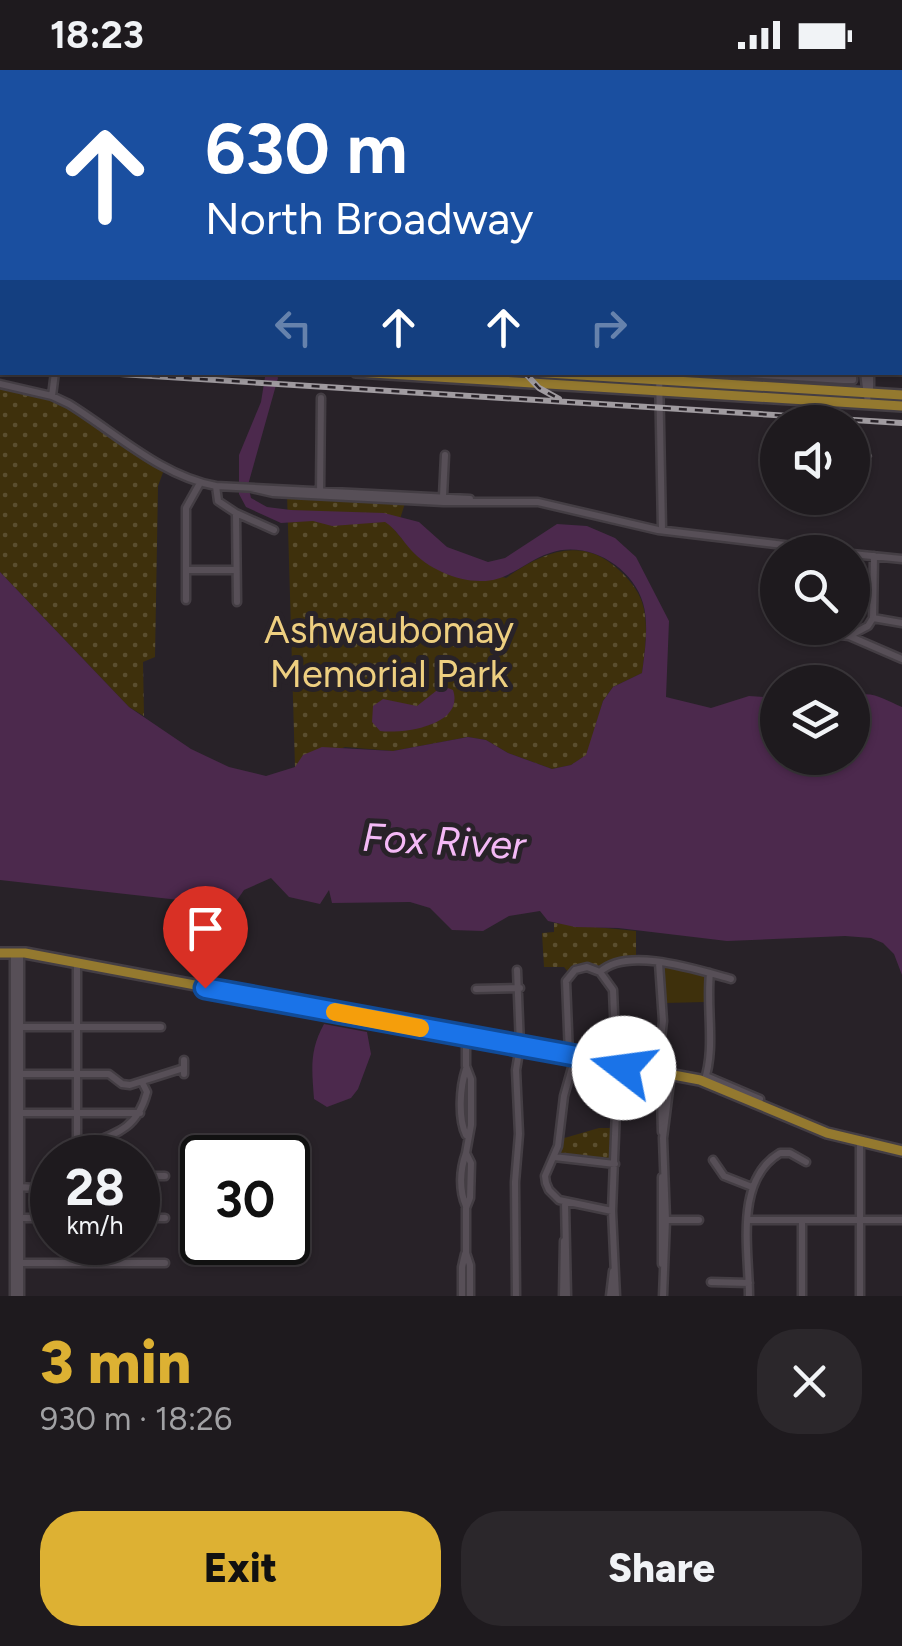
<!DOCTYPE html>
<meta charset="utf-8">
<style>
body{margin:0;font-family:Figtree,sans-serif;background:#2b272b;color:#f1f3f6;height:100vh;display:flex;flex-direction:column;font-size:38px;white-space:nowrap}
*{box-sizing:border-box;margin:0}
p{font-size:32px;color:#a1a1a4}
.icon{flex:none;width:55px;height:55px;fill:none;stroke:currentColor;stroke-width:2;stroke-linecap:round;stroke-linejoin:round}
.map{position:relative;height:1226px;overflow:hidden}
.side{display:flex;flex-direction:column;background:#1e1a1e;flex:1}
.side>*{flex:none}
.top-card{position:absolute;left:0px;top:0px;width:902px;height:305px;box-shadow:0 2px 8px #0004,0 0 0 2px #3c383c;background:#1a4fa0;color:#fff;overflow:hidden}
.fabs{position:absolute;left:760px;top:335px;display:grid;gap:20px}
.fabs a{display:grid;place-items:center;width:110px;height:110px;border-radius:50%;background:#1e1a1e;box-shadow:0 2px 8px #0004,0 0 0 2px #3c383c;font-size:50px}
.speed{position:absolute;left:30px;top:1065px;display:flex;gap:20px;font-size:50px;font-weight:700;text-align:center}
.speed>*{display:grid;place-content:center;width:130px;height:130px;border-radius:50%;background:#1e1a1e;box-shadow:0 2px 8px #0004,0 0 0 2px #3c383c;line-height:1}
.speed small{font-size:25px;font-weight:400}
.speed .limit{border:5px solid #111;border-radius:15px;background:#fff;color:#111}
.pin{position:absolute;display:grid;place-items:center;width:85px;height:85px;color:#fff;margin:-102px -42px;border-radius:50% 50% 50% 0;rotate:-45deg;box-shadow:0 0 10px #0007}
.pin .icon{rotate:45deg}
.me{position:absolute;width:110px;margin:-55px;rotate:285deg;stroke-linejoin:round;filter:drop-shadow(0 0 8px #0008)}
.turn{display:flex;align-items:center;gap:35px;height:210px;padding:0 40px;font-size:45px}
.turn .icon{width:130px;height:130px;stroke-width:2.5}
.turn b{display:block;font-size:70px;line-height:85px}
.lanes{display:flex;align-items:center;height:95px;padding:0 40px;background:#0003;justify-content:center;gap:50px;direction:ltr}
.lanes .off{opacity:.35}
.round{display:grid;place-items:center;flex:none;width:105px;height:105px;border-radius:40px;background:#2b272b}
.headline{display:flex;align-items:center;justify-content:space-between;height:170px;padding:0 40px}
h1{font-size:60px;font-weight:800;line-height:75px;color:#ddb133}
.button{display:flex;gap:20px;margin-top:auto;padding:20px 40px}
.button a{flex:1;height:115px;border-radius:40px;background:#ddb133;color:#111;font-size:40px;font-weight:800;line-height:115px;text-align:center}
.button a+a{background:#2b272b;color:#f1f3f6}
.status{display:flex;justify-content:space-between;align-items:center;height:70px;padding:0 50px;background:#1e1a1e;direction:ltr}
.status svg{height:28px;fill:currentColor}
.map>svg:first-child{display:block}
</style>
<div class="status"><b>18:23</b><svg viewBox="0 0 49 12"><path d="M0 12V9h3v3zM5 12V6h3v6zM10 12V3h3v9zM15 12V0h3v12zM26 1h20v11H26zM47 4h2v5h-2z"/></svg></div>
<div class="map">
<svg width="902" height="1226" viewBox="0 0 902 1226">
<defs>
<pattern id="park-dots" width="8" height="8" patternUnits="userSpaceOnUse" patternTransform="scale(2.5)"><rect width="8" height="8" fill="#3e300c"/><path d="M2 2h.1M6 6h.1" fill="none" stroke="#5a4e2f" stroke-width="1.8" stroke-linecap="round"/></pattern>
</defs>
<rect width="100%" height="100%" fill="#282228"/>
<path fill="#3e300c" d="M663,897L706,905V932L665,933Z"/>
<path fill="url(#park-dots)" d="M0,314L52,326L165,397L158,416L155,587L143,592L144,646L129,637L0,502Z
M287,423L406,430L400,449L392,457L416,485L506,508C542,482 582,465 619,500C628,508 638,520 642,532C649,552 645,582 642,603L613,617L603,631L587,685L571,695L552,699L508,683L486,670L468,667L393,681L345,677L295,697Z
M554,853L636,861V886L607,894L601,899L588,896L569,903L564,897H544L542,863L554,862Z
M599,1058H615L614,1092L557,1085L561,1069Z"/>
<path fill="#4c294d" d="M269,303H276L278,308L248,415L251,428L267,437L291,440L384,443L419,452L447,477L488,492L505,488L557,454L587,456L615,468L636,487L669,551L666,627L711,638L749,626L765,627L777,617L778,688H852L853,627C871,619 885,630 902,637V905L894,884L883,873L871,868L845,866L727,871L618,858L575,857L548,851L540,841L509,846L483,861L452,860L430,838L410,832L332,833L329,820L320,834L289,827L271,808L244,820L233,836L0,810V502L129,637L191,679L229,697L266,706L295,697L303,685L322,677L393,681L468,667L486,670L508,683L552,699L571,695L586,685L603,631L613,617L642,603C645,582 649,553 643,533C632,496 587,470 550,483C525,491 508,512 480,511C456,511 427,498 411,480C402,470 396,459 385,452L332,456L313,451L281,453L246,437L239,424V385L261,332L265,307Z
M448,618L453,620C465,655 404,664 380,661L372,652L373,636L383,629L417,636L436,621Z
M324,954L367,962L371,984L358,1019L351,1028L327,1037L314,1029C312,1000 309,981 324,954Z"/>
<g fill="none" stroke-linecap="round" stroke-linejoin="round">
<path stroke="#4c294d" stroke-width="2.5" d="M814,0V2
M900,177H902"/>
<g stroke="#443e44" stroke-width="11">
<path id="minor" d="M657,0V2
M56,2V0
M737,2V0
M850,2V0
M0,69H2
M900,71H902
M0,133L2,134
M0,240L2,236
M659,302L662,460
M714,302L844,310H853V302
M864,302L868,333
M0,314L52,326L69,334C116,363 161,406 216,416L218,431L236,443L274,460
M870,322V302
M52,326L55,302
M216,416L470,429
M251,418L273,423L443,432H538L658,460L843,482
M320,423L321,328
M443,426L445,385
M236,444L237,532
M852,484L902,489
M186,500H236
M186,530V438L200,413
M873,548L868,556L849,566L902,589
M873,548L874,486
M873,548L902,553
M812,558L813,567L832,564L849,566
M600,902C627,876 698,900 731,909
M476,919L520,918
M20,957H161
M466,966V996L471,1009V1055L466,1083L471,1093L470,1128L466,1138V1183L470,1195V1226
M569,985L566,911L575,900L587,897L600,902L613,920L617,1015L612,1141L616,1226
M575,987L564,1026L558,1076L545,1106L546,1113L549,1120L559,1130L612,1141
M184,990V1004
M658,994L663,951L659,893
M466,999C460,1017 458,1048 466,1065
M17,1004H109L122,1014L130,1015L184,998
M706,1006L760,1029
M704,1012C716,978 706,939 710,903
M20,1043H140
M662,1062L661,1027L665,1003
M81,1077C115,1064 137,1060 147,1022L142,1012
M554,1087L615,1094
M76,1088L81,1077L77,1070V893
M713,1090L724,1106L752,1117
M138,1106H165
M19,1117L52,1119
M565,1132L567,1226
M466,1136C459,1120 460,1100 466,1083
M20,1148H52
M138,1148H165
M665,1150H699
M749,1150H902
M93,1172L106,1193
M20,1193H165
M662,1194V1107
M711,1212L749,1213
M14,1226V883
M20,1226V883
M462,1226V1197L465,1184
M516,1226L515,1112L519,1064L516,1000L520,976L517,900
M563,1226L564,1171
M610,1226L613,1201
M663,1226L666,1150L663,1068L671,1004
M749,1226C749,1180 734,1110 780,1083H790L806,1092
M802,1226V1150
M860,1226V1072"/>
</g>
<g stroke="#443e44" stroke-width="14">
<path id="major" d="M0,265L2,267
M0,283H2
M356,302L902,336
M531,302L902,325
M0,883H25L700,1010L827,1063L902,1081"/>
</g>
<g stroke="#443e44" stroke-width="15">
<path id="highway" d="M900,111L902,110
M900,197H902"/>
</g>
<use href="#minor" stroke="#574f57" stroke-width="6"/>
<use href="#major" stroke="#94792f" stroke-width="9"/>
<use href="#highway" stroke="#bd9515" stroke-width="10"/>
<g stroke="#a09ba0" stroke-width="6">
<path id="rail" d="M96,0L102,2
M0,297H2
M88,302L902,353
M524,302L539,318L559,329
M852,363L869,386"/>
</g>
<use href="#rail" stroke="#282228" stroke-width="2.5" stroke-dasharray="8" stroke-linecap="butt"/>
</g>
<g fill="none" stroke-linecap="round" stroke-linejoin="round">
<g stroke="#114b97" stroke-width="25">
<path id="route" d="M205,918L626,995L624,998"/>
</g>
<use href="#route" stroke="#1a73e8" stroke-width="18"/>
<path stroke="#f59e0b" stroke-width="18" d="M335,942L420,958"/>
</g>
<g text-anchor="middle" stroke-width="10" stroke-linejoin="round" paint-order="stroke">
<g font-size="38" fill="#eecf80" stroke="#282228">
<text x="389" y="573">Ashwaubomay<tspan x="389" dy="44">Memorial Park</tspan></text>
</g>
<g font-size="40" font-style="italic" fill="#f4b9f6" stroke="#282228">
<text transform="translate(444 771) rotate(3)" y="14">Fox River</text>
</g>
</g>
</svg>
<div class="fabs">
<a><svg class="icon" aria-label="sound" viewBox="0 0 24 24"><path d="M4 9h4l5-4v14l-5-4H4zM17 9q2 3 0 6"/></svg></a>
<a><svg class="icon" aria-label="search" viewBox="0 0 24 24"><circle cx="10" cy="10" r="6"/><path d="M15 15l6 6"/></svg></a>
<a><svg class="icon" aria-label="layers" viewBox="0 0 24 24"><path d="M12 4l9 5-9 5-9-5zM3 14l9 5 9-5"/></svg></a>
</div>
<div class="speed"><div>28<small>km/h</small></div><div class="limit">30</div></div>
<div class="pin" style="left:205px;top:918px;background:#d93025"><svg class="icon" aria-label="arrive" viewBox="0 0 24 24"><path d="M6 21V4h12l-3 4 3 4H6"/></svg></div>
<svg class="me" style="left:624px;top:998px" viewBox="-20 -20 40 40"><circle r="19" fill="#fff"/><path d="M0-13L10 11 0 6-10 11z" fill="#1a73e8"/></svg>
<div class="top-card">
<div class="turn"><svg class="icon" aria-label="ahead" viewBox="0 0 24 24"><path d="M12 20V5M6 11l6-6 6 6"/></svg><div><b>630 m</b>North Broadway</div></div>
<div class="lanes"><svg class="icon off" aria-label="left" viewBox="0 0 24 24"><path d="M17 20v-9H6M10 6l-5 5 5 5"/></svg><svg class="icon" aria-label="ahead" viewBox="0 0 24 24"><path d="M12 20V5M6 11l6-6 6 6"/></svg><svg class="icon" aria-label="ahead" viewBox="0 0 24 24"><path d="M12 20V5M6 11l6-6 6 6"/></svg><svg class="icon off" aria-label="right" viewBox="0 0 24 24"><path d="M7 20v-9h11M14 6l5 5-5 5"/></svg></div>
</div>
</div>
<section class="side">
<div class="headline"><div><h1>3 min</h1><p>930 m · 18:26</p></div><a class="round"><svg class="icon" aria-label="close" viewBox="0 0 24 24"><path d="M6 6l12 12M18 6L6 18"/></svg></a></div>
<div class="button"><a>Exit</a><a>Share</a></div>
</section>
